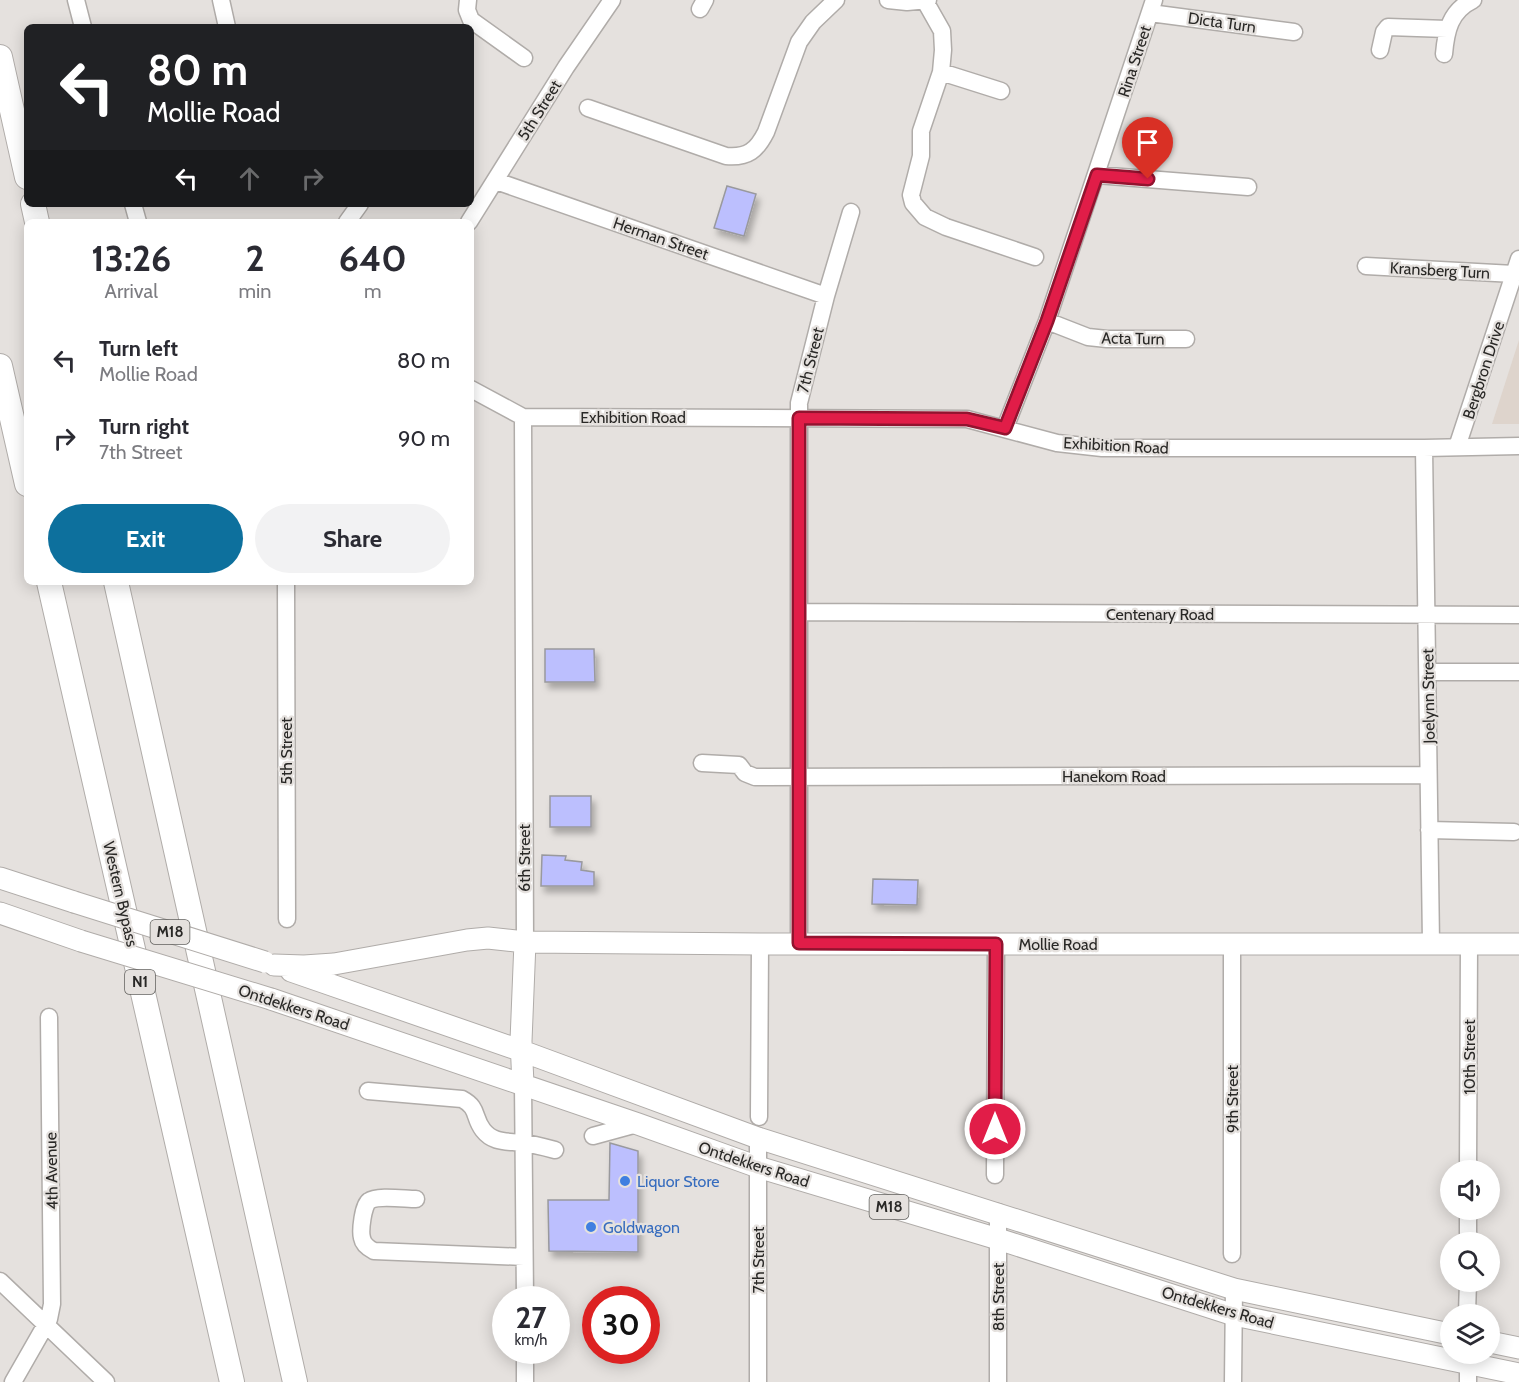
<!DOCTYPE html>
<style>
body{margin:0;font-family:Cabin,sans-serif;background:#f2f2f3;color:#2b2b33;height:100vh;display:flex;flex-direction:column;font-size:22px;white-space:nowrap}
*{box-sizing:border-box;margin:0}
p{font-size:20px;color:#7c7c81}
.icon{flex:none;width:33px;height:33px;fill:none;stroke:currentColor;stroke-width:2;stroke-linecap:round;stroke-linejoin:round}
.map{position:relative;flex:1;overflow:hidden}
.panel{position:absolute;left:24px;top:219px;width:450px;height:366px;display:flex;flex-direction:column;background:#fff;border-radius:9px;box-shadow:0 3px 15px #0003}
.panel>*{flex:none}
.hud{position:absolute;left:24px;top:24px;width:450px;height:183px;border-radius:9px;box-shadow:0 3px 15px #0003;background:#202124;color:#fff;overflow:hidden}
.controls{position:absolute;left:1440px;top:1160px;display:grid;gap:12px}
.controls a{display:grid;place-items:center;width:60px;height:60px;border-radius:50%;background:#fff;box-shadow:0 3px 15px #0003;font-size:30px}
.speed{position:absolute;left:492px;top:1286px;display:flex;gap:12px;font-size:30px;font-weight:700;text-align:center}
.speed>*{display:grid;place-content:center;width:78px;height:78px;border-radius:50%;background:#fff;box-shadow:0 3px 15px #0003;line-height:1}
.speed small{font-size:15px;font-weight:400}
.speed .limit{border:9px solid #d22;background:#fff;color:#111}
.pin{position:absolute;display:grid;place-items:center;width:51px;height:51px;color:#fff;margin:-62px -26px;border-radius:50% 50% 50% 0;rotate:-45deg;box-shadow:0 0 6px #0007}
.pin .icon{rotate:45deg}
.me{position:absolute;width:66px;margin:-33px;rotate:0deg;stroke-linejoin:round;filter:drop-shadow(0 0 4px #0008)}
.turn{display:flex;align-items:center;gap:21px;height:126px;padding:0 24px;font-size:27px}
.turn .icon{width:78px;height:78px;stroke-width:2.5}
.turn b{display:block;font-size:42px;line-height:51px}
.lanes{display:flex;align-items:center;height:57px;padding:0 24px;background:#0003;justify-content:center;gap:30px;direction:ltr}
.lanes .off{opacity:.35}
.eta{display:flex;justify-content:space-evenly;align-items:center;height:102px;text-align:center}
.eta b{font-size:36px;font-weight:800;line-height:42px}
.button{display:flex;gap:12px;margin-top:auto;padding:12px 24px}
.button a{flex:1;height:69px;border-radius:36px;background:#0d709d;color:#fff;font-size:24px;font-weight:800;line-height:69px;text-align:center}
.button a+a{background:#f2f2f3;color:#2b2b33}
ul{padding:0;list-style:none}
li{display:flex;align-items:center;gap:18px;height:78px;padding:0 24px}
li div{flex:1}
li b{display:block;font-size:22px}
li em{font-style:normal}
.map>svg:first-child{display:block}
</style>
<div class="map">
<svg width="1519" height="1382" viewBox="0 0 1519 1382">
<defs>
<filter id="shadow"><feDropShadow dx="3.5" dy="6" stdDeviation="3" flood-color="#0004"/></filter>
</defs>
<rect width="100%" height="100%" fill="#e5e1de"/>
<path fill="#ded4cc" d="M1519,340V424H1492Z"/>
<path fill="#bcbffe" stroke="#99999d" stroke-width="1.5" filter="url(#shadow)" d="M727,186L756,194L744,236L714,228Z
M545,649H594L595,682H545Z
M550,796H591V827H550Z
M542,855L566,856L565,860L582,862L581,870L594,872V886H541Z
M873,879L918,880L917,905L872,904Z
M610,1143L638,1151V1252L549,1251L548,1200H609Z"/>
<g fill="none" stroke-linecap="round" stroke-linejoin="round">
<g stroke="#b0aca9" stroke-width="19">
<path id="minor" d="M76,0L83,27
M221,0L227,27
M468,0L467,10L471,20L524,58
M888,0L907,2L928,0
M925,1L942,31L943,50L941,72L921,131V156L911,195L913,203L925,217L946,227L1035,257
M700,9L705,0
M1150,13L1294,32
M1380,50L1384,32L1388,27L1447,29
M1444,54C1446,31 1450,11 1473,0
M941,72L1001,91
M588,108L726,156C748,158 757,150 766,132L799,42L813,22L836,0
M1097,175L1248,187
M496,181L826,296
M133,204L138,222
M347,222L360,204
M469,222L566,67L612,0
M1366,266L1514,274
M1047,321L1088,337L1107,339H1186
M471,389L523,417L967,419L1057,443L1102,448H1424L1519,446
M523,417L525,942
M1005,428L1047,321L1154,0
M1457,447L1519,259
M1424,448L1431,943
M286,582L287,919
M800,612L1519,615
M1428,672H1519
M702,763L739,765L745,773L755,777L1428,775
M1429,830L1514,832
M799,943V403L826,296L851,212
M523,1084L525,1299
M368,1091L462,1099C479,1108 473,1117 483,1130C493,1143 506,1141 522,1143C533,1144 544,1147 555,1150
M759,1117L760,944
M593,1136L637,1124
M1468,1170L1469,944
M995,1175L996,944
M416,1199C405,1199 377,1195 369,1201C363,1205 360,1231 362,1238C363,1244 368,1248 374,1251L524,1257
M998,1212V1382
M1468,1242V1209
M1232,1254V944
M0,1281L106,1382
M1467,1314L1468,1281
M525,1350V1382
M13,1382L49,1319L52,1304L49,1017
M758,1382V1138
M1233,1382L1234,1289
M1468,1382V1353"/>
</g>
<g stroke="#b0aca9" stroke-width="23">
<path id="major" d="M0,878L74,902
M0,913L81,941
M274,965L304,966L334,964L467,940L488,938L525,942L760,944H1519
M291,971L522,1051L758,1138L1234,1289L1450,1334
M271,999L638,1124L758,1167L998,1239L1234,1315L1519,1374
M523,1084L521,1041L525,942
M1490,1342L1519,1348"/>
</g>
<g stroke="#b0aca9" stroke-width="26">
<path id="highway" d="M0,57L27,177
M33,204L37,222
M0,366L27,484
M49,582L232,1382
M116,582L295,1382"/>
</g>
<use href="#minor" stroke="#fff" stroke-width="16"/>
<use href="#major" stroke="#fff" stroke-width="21"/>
<use href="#highway" stroke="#fff" stroke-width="24"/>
<g stroke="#b0aca9" stroke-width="23" stroke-linecap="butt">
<path id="major-bridge" d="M74,902L265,962
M81,941L271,999"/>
</g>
<use href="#major-bridge" stroke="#fff" stroke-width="21"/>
</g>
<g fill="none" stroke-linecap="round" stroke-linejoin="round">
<g stroke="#92132f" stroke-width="15">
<path id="route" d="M995,1129L996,944L799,943V418L967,419L1005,428L1047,321L1097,175L1148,179"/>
</g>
<use href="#route" stroke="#e11d48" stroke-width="10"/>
</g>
<g fill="#3f7fe0" stroke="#e5e1de" stroke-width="2">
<circle cx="625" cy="1181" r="6"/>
<circle cx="591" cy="1227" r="6"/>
</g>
<g text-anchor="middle" stroke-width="4.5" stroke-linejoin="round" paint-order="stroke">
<g fill="#e5e1de" stroke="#61605d" stroke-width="1.5">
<rect x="150.5" y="920" width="39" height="24" rx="4.5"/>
<rect x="125" y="970" width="30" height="24" rx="4.5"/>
<rect x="869.5" y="1195" width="39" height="24" rx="4.5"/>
</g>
<g font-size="15" font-weight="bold" fill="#292826">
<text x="170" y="937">M18</text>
<text x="140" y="987">N1</text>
<text x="889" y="1212">M18</text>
</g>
<g font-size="16" fill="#292826" stroke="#e5e1de">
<text transform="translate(1222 22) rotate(8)" y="6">Dicta Turn</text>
<text transform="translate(1134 61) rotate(-72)" y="6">Rina Street</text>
<text transform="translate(539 110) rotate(-58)" y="6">5th Street</text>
<text transform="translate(661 238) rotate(19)" y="6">Herman Street</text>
<text transform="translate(1440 270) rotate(3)" y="6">Kransberg Turn</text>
<text transform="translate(1133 338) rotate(1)" y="6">Acta Turn</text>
<text transform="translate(810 360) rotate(-76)" y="6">7th Street</text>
<text transform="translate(1483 370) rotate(-72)" y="6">Bergbron Drive</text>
<text x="633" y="423">Exhibition Road</text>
<text transform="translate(1116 445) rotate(3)" y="6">Exhibition Road</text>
<text x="1160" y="620">Centenary Road</text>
<text transform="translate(1428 696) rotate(-91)" y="6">Joelynn Street</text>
<text transform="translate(286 751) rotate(-90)" y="6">5th Street</text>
<text x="1114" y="782">Hanekom Road</text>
<text transform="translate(524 858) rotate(-90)" y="6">6th Street</text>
<text transform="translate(121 894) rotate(77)" y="6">Western Bypass</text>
<text x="1058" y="950">Mollie Road</text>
<text transform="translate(294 1007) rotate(18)" y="6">Ontdekkers Road</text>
<text transform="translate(1469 1057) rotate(-90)" y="6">10th Street</text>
<text transform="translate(1232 1099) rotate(-90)" y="6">9th Street</text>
<text transform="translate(754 1164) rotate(18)" y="6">Ontdekkers Road</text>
<text transform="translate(51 1171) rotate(-91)" y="6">4th Avenue</text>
<text transform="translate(758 1260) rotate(-90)" y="6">7th Street</text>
<text transform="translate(998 1297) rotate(-90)" y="6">8th Street</text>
<text transform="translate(1218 1307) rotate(16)" y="6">Ontdekkers Road</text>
</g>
<g font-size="16" fill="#366cbe" stroke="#e5e1de" text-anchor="start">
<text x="637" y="1187">Liquor Store</text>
<text x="603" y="1233">Goldwagon</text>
</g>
</g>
</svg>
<div class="controls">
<a><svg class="icon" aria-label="sound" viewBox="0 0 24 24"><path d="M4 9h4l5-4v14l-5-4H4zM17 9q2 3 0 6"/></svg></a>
<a><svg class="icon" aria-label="search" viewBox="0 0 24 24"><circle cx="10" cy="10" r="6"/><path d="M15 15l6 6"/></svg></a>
<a><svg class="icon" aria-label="layers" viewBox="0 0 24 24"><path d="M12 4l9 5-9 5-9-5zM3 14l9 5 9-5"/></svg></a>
</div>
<div class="speed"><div>27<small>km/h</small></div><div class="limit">30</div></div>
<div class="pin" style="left:1148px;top:179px;background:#d93025"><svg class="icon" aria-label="arrive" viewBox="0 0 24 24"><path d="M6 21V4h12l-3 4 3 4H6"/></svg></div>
<svg class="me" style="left:995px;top:1129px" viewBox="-20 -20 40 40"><circle r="17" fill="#e11d48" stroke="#fff" stroke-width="3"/><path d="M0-11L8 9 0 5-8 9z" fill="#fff"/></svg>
<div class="hud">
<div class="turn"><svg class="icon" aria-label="left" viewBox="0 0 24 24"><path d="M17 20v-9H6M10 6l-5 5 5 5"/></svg><div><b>80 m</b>Mollie Road</div></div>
<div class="lanes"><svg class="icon" aria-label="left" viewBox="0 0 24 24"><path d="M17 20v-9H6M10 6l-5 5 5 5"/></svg><svg class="icon off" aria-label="ahead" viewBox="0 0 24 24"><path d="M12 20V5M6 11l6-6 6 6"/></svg><svg class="icon off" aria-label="right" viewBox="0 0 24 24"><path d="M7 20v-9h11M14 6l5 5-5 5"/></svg></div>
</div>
<section class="panel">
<div class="eta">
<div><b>13:26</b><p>Arrival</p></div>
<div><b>2</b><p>min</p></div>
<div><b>640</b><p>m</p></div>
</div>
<ul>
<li><svg class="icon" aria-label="left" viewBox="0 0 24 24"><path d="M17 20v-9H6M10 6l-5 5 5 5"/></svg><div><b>Turn left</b><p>Mollie Road</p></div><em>80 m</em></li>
<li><svg class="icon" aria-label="right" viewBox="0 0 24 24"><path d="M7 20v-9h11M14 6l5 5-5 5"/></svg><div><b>Turn right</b><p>7th Street</p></div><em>90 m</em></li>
</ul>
<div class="button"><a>Exit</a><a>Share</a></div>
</section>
</div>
